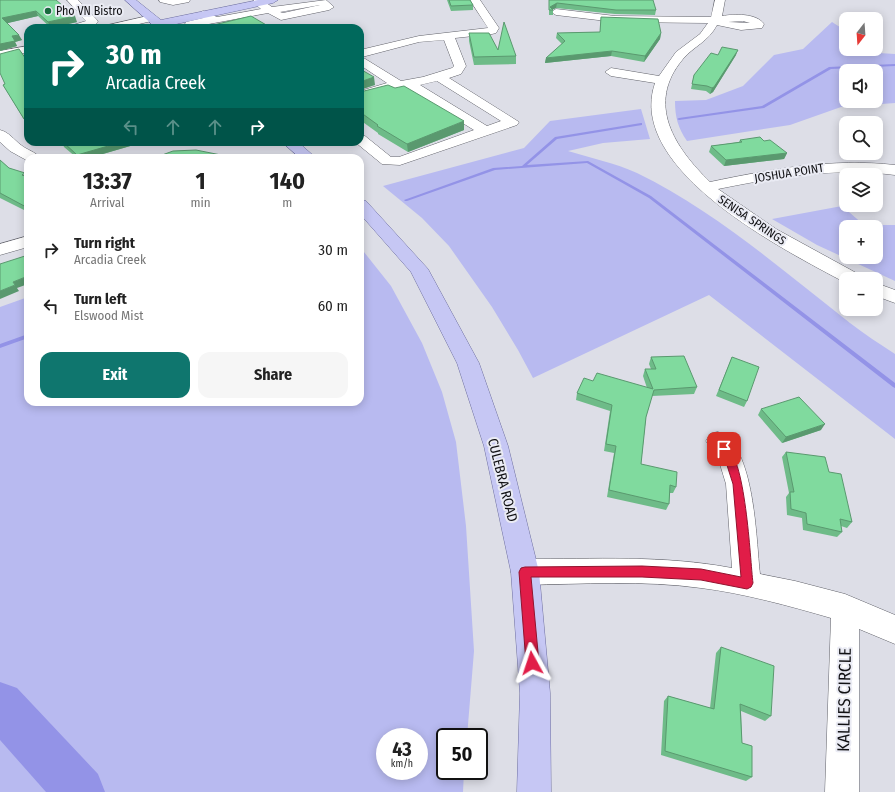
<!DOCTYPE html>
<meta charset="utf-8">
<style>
body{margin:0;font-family:"Fira Sans Condensed",sans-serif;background:#f6f6f6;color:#222;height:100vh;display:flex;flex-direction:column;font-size:15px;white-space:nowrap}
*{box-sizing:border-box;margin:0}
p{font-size:13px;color:#767676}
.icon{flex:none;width:22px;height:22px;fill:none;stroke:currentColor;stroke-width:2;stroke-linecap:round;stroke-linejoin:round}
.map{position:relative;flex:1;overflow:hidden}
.sheet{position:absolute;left:24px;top:154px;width:340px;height:252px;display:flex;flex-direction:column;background:#fff;border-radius:12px;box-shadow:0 2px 10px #0003}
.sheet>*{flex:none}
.hud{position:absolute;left:24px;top:24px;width:340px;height:122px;border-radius:12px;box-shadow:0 2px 10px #0003;background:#00695c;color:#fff;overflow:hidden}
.needle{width:26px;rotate:197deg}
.tools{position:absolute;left:839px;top:12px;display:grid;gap:8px}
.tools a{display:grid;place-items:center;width:44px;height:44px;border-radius:8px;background:#fff;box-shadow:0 2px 10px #0003;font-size:20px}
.speed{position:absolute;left:376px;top:728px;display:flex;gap:8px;font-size:20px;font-weight:700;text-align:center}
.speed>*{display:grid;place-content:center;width:52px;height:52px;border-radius:50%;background:#fff;box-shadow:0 2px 10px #0003;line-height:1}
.speed small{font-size:10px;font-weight:400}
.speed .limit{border:2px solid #111;border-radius:6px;background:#fff;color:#111}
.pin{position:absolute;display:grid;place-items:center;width:34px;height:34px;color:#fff;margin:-17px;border-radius:8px;box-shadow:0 2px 6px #0006}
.me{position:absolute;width:44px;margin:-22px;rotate:355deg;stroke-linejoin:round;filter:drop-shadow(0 0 3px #0008)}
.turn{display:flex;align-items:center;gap:14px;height:84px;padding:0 16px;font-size:18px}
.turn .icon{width:52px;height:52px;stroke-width:2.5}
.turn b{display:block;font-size:28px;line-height:34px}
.lanes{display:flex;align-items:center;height:38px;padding:0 16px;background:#0003;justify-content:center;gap:20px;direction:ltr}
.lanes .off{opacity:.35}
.eta{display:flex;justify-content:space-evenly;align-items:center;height:68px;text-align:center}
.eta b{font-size:24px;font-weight:700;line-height:28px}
.button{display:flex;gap:8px;margin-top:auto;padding:8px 16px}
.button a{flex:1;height:46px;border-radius:12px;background:#0f766e;color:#fff;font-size:16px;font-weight:700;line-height:46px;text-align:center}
.button a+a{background:#f6f6f6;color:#222}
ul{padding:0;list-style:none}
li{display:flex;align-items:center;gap:12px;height:56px;padding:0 16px}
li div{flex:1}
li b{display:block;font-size:15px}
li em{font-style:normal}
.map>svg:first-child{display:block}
</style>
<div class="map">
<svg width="895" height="792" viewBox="0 0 895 792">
<rect width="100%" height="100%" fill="#dddee7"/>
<path fill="#b8baf0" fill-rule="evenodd" d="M832,22L846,31V49H872L879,53L895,54V103L841,107L790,125L687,141C678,128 675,117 675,101L706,100L743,86L774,55L803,49ZM846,71H876V101H846Z
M641,109L650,139L603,143L568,151C591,158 615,163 637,173C715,211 782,270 850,323C864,334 880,344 895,354V439L709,295L533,378L518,350L492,307L449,246L422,218L383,186L524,148L550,121Z
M842,206L864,225H895V281L817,245L772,219ZM846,227H876V257H846Z
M360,247L391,286L422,343L442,392L456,442L466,526L474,651L467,737H445V771H464L463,792H0V307L28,297V402H360ZM385,737H419V771H385Z"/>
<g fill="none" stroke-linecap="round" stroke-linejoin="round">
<path fill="#9393e7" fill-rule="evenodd" d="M895,64V66L831,69L764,108L679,120L677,119L679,118L762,106L829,67Z
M641,123H642V125L557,139L527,165L588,161L651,196L895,383V388L893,387L649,198L587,163L495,170L407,201H405L404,200L493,168L522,166L555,137Z
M28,334V338L0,348V344Z"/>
<path fill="#9393e7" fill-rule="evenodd" d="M0,682L17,688L98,774L105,792H46L0,740Z"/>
<g stroke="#61626a" stroke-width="1">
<path id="minor" d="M67,0H78L97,20L98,22C91,30 78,28 69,28L70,26L86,21Z
M159,0H190L189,2L173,5L160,2Z
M254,0H262L272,7L326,0L334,7L329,10L281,20L268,13L198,26L199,28H188L185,24L186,22L203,18L198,14L203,11L217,17L261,9L253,2ZM320,5L283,13L280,12Z
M470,0H480L499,28L496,33L492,34L455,38L466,66L461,74L449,78L519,122L517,125L400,165L382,164L355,142H360V135L365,136L391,157H399L474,130L406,88L388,91L360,99V91L387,83L360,65V50L419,36L488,28ZM444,40L454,66L452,68L423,77L401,81L362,57L419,42ZM437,81L501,121L487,126L420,85Z
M715,0H725L722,16C735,14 756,13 764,24L762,28L741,30L717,25C708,42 694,46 683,59C645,104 675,148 710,182C772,169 832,158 895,165V175C835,167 777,177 718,189L776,229L860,275L862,279H846V283C786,251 625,170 655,83L611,76L605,72L611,68L659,76L676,52L700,34L708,23L615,22L556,15L551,12L556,9L615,16L711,17ZM743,21L750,23L728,22Z
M152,15L156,16L157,18L156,20L122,28H103L104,26Z
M36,25L41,26L42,28H31Z
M28,46V52L0,59V51Z
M0,130C9,132 14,140 21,145C27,150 36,152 40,158H28V161L10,151L0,142Z
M28,236V247L0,255V244Z
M876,283L895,290V303L876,296Z
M718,432C755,444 756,540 760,574L795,581L845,594L895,615V644L859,629V792H825L831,618C790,606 742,593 701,588C643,580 583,584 525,585L515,581L511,572L515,563L525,559C594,559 664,555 732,568L726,484L719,461L706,441L710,434Z"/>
</g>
<g stroke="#6e6fa0" stroke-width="1">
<path id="major" d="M125,0H136L161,20L258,0H278L273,3L167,26L168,28H156Z
M282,142H298L316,158H300Z
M360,199L366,201L428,269L479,363L508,446L539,572L550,693L551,792H517L520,693L511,572L484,446L457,363L411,272L360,214Z"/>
</g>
<use href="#minor" fill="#fff" fill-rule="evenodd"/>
<use href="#major" fill="#c6c7f4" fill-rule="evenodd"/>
</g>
<path fill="#6ebb88" d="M0,0L77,22L51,28L38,16L7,23L22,40L15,42L17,46L0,51Z
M447,0H470L473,5V10L451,11Z
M549,0H629L656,10L655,15L615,14L556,8L553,9V15H549Z
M601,17L661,33L660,39L644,62L611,56L545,63L546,58L562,44L556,38L557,33L600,32Z
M469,33L498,50L516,56V64L474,65L469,41Z
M0,54L28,126L3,85L5,84Z
M718,55H736L713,92L710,94L706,91L691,89L694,75Z
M360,92L464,130L408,152L378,134V133L360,120Z
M740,140L764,141L787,153L784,159L724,166L709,152L711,146L739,142Z
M62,142H144L89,158H77L64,147Z
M0,160L9,168L28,177V212L0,198Z
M651,357L697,387L694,394L652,396L646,417L641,464L676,487L673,493H670L669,504L666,510L607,497L614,453L604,451L610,411L576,400L577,393L593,381L647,388L643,376L645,369H651L649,364Z
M732,357L747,401L744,407L716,396Z
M761,409L821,430L782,443L758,415Z
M786,452L829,472L852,522L847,528L841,526L842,532L837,537L803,530L802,518L787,515L786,497L789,493L782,457Z
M721,647L771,716L765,721L741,711L742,743L752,777L746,781L661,755L664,701L668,696L710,708L716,653Z"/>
<path fill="#5a996f" d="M557,3L556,8L552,10L550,7Z
M36,11L38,16L4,24L2,18Z
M75,16L77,22L51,28L48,22Z
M268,26V28H260Z
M661,33L660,39L644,62L645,56Z
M19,35L22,40L15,42L17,46L0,51V44L12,36Z
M738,50L736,55L713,92L710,94L712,88Z
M612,51L611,56L545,63L546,58Z
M374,77L375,85L360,90V82Z
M24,119H28V126Z
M464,121V130L408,152L407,144Z
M122,142H144L89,158H78L77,155Z
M787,153L784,159L724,166L726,160Z
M28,276V284L17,288L13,282Z
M15,285L19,291L0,299V291Z
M825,424L821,430L782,443L786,437Z"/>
<path fill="#80da9e" stroke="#5a996f" d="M0,0H56L75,16L48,22L36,11L2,18L19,35L12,36L15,41L0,44Z
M449,0H470L473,5L451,6Z
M549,0H653L656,10H616L557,3L550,7L553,10H549Z
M251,16L268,26L260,28H207L205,27Z
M601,17L658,19L661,33L645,56L612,51L546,58L565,41L557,33L600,32Z
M504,22L516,56L474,57L469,33H489L498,50Z
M722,47L738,50L714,87L712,88L707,86L692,84L694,75L711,53L718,55Z
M19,49L28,62V119H24L3,85L5,84L0,73V54Z
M360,69L374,77L360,82Z
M388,85L395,88L404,86L464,121L407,144L377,126L378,125L360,112V92Z
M760,137L764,141L770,140L787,153L726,160L711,146L742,142L740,140Z
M63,142H122L77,155Z
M196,150L236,158H154L173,151Z
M0,160L9,168L25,173L22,175L28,177V208L0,193Z
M28,255V276L13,282L15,285L0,291V264Z
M684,356L697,387L654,390L646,417L641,464L677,472L676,487L670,485L669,504L609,490L616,446L606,444L612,405L577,393L584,378L593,381L597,373L653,389L645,369H656L651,357Z
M732,357L759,367L747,401L719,390Z
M799,397L825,424L786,437L761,409Z
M786,452L825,457L829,472L841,474L852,522L840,519L842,532L807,524L806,513L791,509L790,492H794Z
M721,647L774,666L771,716L740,704L742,743L752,746V777L665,751L668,696L714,709Z"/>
<path fill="#e11d48" stroke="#92132f" d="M724,445C746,453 750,560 753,583L751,587L747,589L701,580L642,577H531L539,663L537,667L532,669L528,667L526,663L519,572L521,568L525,567L642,566L701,569L741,577L733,484L725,459L719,449Z"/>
<circle fill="#176b3d" stroke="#eaebf4" stroke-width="1.5" cx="48" cy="11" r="4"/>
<g text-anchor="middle" stroke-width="4" stroke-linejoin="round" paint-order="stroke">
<g font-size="12" fill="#111114" stroke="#eaebf4" text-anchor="start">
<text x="56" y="15">Pho VN Bistro</text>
</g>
<g font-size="12" fill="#111114" stroke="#eaebf4">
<text transform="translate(789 173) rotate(-9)" y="4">JOSHUA POINT</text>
<text transform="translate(752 220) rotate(34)" y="4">SENISA SPRINGS</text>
</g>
<g font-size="14" fill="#111114" stroke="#eaebf4">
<text transform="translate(503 480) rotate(76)" y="5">CULEBRA ROAD</text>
</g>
<g font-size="17" fill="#111114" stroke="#eaebf4">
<text transform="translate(844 700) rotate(-89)" y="6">KALLIES CIRCLE</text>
</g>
</g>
</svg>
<div class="tools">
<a><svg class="needle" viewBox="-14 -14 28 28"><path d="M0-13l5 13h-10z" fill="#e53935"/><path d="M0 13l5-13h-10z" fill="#767676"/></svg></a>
<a><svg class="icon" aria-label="sound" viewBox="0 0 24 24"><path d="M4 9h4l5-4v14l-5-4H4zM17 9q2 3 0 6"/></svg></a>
<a><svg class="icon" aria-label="search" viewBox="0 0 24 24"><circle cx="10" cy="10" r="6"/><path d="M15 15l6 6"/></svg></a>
<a><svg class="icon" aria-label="layers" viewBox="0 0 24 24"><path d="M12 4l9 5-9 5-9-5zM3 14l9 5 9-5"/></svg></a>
<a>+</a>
<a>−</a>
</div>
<div class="speed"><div>43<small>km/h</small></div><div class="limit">50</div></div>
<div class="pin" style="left:724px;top:449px;background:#d93025"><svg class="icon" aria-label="arrive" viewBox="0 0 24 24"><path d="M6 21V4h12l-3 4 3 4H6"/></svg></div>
<svg class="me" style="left:532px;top:663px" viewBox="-20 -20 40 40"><path d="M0-17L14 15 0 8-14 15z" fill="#e11d48" stroke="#fff" stroke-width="4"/></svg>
<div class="hud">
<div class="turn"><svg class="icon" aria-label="right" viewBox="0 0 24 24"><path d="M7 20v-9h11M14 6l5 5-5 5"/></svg><div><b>30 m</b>Arcadia Creek</div></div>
<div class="lanes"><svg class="icon off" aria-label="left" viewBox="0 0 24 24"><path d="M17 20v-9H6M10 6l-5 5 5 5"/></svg><svg class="icon off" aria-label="ahead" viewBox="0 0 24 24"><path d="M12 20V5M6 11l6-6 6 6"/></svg><svg class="icon off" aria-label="ahead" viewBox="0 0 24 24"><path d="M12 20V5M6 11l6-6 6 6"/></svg><svg class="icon" aria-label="right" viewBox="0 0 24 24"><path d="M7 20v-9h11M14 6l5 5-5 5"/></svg></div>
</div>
<section class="sheet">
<div class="eta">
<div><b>13:37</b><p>Arrival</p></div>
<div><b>1</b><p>min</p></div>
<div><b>140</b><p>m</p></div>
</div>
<ul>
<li><svg class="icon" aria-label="right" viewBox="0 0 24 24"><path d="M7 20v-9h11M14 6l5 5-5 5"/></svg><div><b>Turn right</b><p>Arcadia Creek</p></div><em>30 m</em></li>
<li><svg class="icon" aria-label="left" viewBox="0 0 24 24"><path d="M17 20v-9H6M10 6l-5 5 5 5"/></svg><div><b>Turn left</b><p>Elswood Mist</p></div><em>60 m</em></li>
</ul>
<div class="button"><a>Exit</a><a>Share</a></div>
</section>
</div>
